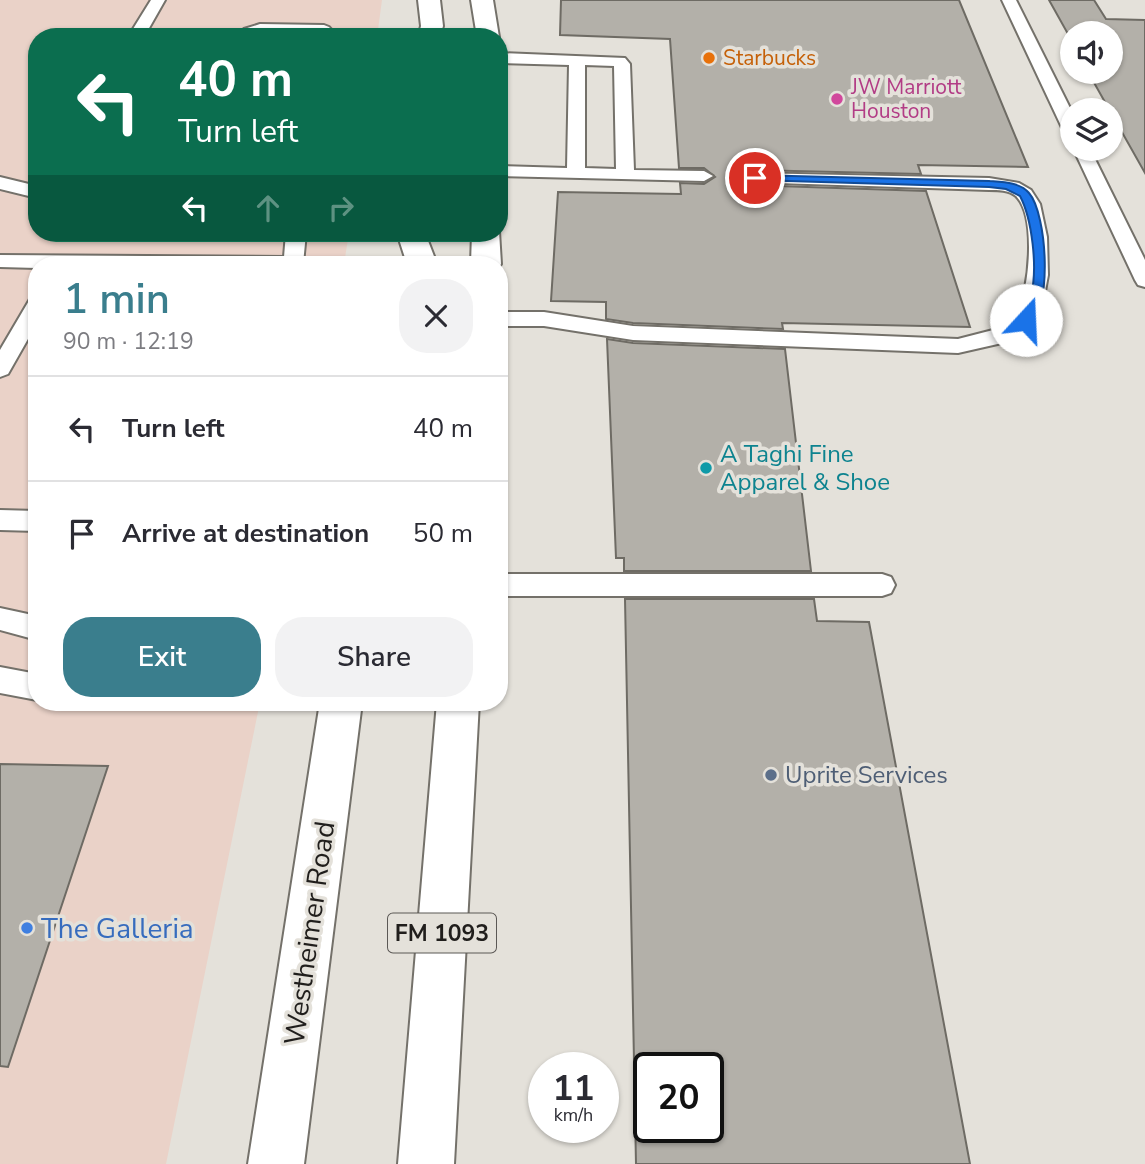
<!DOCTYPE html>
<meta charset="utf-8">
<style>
body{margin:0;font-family:"Nunito Sans",sans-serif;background:#f2f2f3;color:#2b2b33;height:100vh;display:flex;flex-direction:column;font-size:26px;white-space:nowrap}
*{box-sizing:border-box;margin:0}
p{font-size:23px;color:#7c7c81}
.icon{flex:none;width:38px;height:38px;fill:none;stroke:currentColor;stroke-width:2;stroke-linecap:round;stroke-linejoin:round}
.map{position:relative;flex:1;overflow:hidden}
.details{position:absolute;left:28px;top:256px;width:480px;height:455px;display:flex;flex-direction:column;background:#fff;border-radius:28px;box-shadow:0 2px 5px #0004}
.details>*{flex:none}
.hud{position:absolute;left:28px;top:28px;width:480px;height:214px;border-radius:28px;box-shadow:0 2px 5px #0004;background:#0b6e4f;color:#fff;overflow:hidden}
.controls{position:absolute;left:1060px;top:21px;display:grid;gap:14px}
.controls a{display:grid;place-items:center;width:63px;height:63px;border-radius:50%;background:#fff;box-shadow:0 2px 5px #0004;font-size:35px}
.speed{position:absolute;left:528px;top:1052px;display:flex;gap:14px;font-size:35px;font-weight:700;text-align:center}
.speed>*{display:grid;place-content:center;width:91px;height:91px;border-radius:50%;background:#fff;box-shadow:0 2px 5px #0004;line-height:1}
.speed small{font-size:18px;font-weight:400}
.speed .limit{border:4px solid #111;border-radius:10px;background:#fff;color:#111}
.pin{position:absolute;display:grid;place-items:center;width:60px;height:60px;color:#fff;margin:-30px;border:4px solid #fff;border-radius:50%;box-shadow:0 2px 7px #0007}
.me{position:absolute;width:77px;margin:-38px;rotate:20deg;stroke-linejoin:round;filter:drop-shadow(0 0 5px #0008)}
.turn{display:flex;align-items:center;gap:24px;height:147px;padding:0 35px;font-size:32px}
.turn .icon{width:91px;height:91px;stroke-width:2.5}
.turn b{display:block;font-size:49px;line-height:60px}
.lanes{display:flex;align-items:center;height:66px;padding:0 35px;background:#0003;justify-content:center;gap:35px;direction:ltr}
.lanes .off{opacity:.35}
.round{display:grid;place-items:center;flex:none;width:74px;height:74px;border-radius:28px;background:#f2f2f3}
.headline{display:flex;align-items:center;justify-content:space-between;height:119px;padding:0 35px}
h1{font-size:42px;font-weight:600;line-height:52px;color:#3a7e8d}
.primary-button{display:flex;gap:14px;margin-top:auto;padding:14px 35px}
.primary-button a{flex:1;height:80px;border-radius:28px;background:#3a7e8d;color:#fff;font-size:28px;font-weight:600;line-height:80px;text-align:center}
.primary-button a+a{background:#f2f2f3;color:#2b2b33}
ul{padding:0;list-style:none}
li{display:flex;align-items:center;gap:21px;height:105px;padding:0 35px;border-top:2px solid #e1e1e2}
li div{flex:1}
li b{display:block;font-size:26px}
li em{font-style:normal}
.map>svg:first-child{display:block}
</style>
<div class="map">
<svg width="1145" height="1164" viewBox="0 0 1145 1164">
<rect width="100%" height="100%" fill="#e4e1da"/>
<path fill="#ead2c8" d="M0,0H382L377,37H37V233H349L344,264H37V702H260L166,1164H0Z"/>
<path fill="#b3b0a9" stroke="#6e6b64" stroke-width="2" fill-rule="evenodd" d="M561,0H959L1028,167L918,165L921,174L755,170L743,177L749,185L926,191L970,327L782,323L783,329L633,323L606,319V302L551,301L558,192L681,194L680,183L704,184L715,177L704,168H679L670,39L560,35Z
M1049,0H1094L1106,19L1145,20V173L1088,72H1111V33H1073V43Z
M607,339L633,343L785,349L811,571H624V558H616Z
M625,599H814L817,621L869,622L970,1164H636ZM649,1068H709V1127H649Z
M0,764L108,766L8,1067L0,1066Z"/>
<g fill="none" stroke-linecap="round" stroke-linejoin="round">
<g stroke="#74716a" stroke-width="4">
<path id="lane" d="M151,0H165L144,37H128Z
M1002,0H1016L1073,114V137L1064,132Z
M260,24L324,25L329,27L338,37L260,34L255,37H239L244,29Z
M499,53L625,58L630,64L634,170L704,171L713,176L704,181L499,176V166L567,168L569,65L499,63ZM585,65L614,66L616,169L585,168Z
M1073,148L1090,149L1145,260V287L1138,285L1135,280Z
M755,173L989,178L1019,183L1031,190L1040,204L1047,237L1048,275L1042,308L1028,330L1002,343L958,353L633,340L544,326H499V312H544L633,326L958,339L997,329L1017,315C1029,291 1037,217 1016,196C1009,190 998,190 989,190L749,182L746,178Z
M0,177L37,186V198L0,189Z
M286,233H306L303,264H37V268L0,267V255L284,257Z
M37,297V323L8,374L0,377V350L30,299Z
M0,510L37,511V531L0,530Z
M499,574H882L891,577L895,585L891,593L882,596H499Z
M0,608L37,616V640L0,630Z
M0,667L37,674V700L0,693Z"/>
</g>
<g stroke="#74716a" stroke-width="4">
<path id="primary" d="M418,0H440L443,26L440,37H418L421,26Z
M471,0H493L499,37V38L477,37Z
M499,231L501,264L499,267V264H471L472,233Z
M397,233H425L437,264H407Z
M320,702H362L304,1164H248Z
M437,702H479L454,1164H398Z"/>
</g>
<use href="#lane" fill="#fff" fill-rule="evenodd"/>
<use href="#primary" fill="#fff" fill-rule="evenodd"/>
</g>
<path fill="#1a73e8" stroke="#114b97" stroke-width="2" d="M755,175L989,181C1002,182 1020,182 1029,193C1047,213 1054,314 1026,325L1019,320C1023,312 1028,303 1031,295C1038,268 1032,219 1020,196L1006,189L989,187L751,180L749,178Z"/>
<circle fill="#e8710a" stroke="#e4e1da" stroke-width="2.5" cx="709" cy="58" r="7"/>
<circle fill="#d1479c" stroke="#e4e1da" stroke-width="2.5" cx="837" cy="99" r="7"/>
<circle fill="#0f9aa8" stroke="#e4e1da" stroke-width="2.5" cx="706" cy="468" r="7"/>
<circle fill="#5c6f8a" stroke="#e4e1da" stroke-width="2.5" cx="771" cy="775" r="7"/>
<circle fill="#3f7fe0" stroke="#e4e1da" stroke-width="2.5" cx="27" cy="928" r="7"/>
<g text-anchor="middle" stroke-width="7" stroke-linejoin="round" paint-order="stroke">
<g font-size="21" fill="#c56008" stroke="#e4e1da" text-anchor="start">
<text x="723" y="65">Starbucks</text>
</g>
<g font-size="21" fill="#b23c85" stroke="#e4e1da" text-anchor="start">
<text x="851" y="94">JW Marriott<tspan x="851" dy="24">Houston</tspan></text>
</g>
<rect fill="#e4e1da" stroke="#5b5855" stroke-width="2" x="388" y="913.5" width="108" height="39" rx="5"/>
<g font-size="23" font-weight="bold" fill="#201e1c">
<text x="442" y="941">FM 1093</text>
</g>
<g font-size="24" fill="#0d838f" stroke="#e4e1da" text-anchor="start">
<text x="720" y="462">A Taghi Fine<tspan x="720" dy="28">Apparel &amp; Shoe</tspan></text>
</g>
<g font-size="24" fill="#4e5e75" stroke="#e4e1da" text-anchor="start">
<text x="785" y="783">Uprite Services</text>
</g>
<g font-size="28" fill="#366cbe" stroke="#e4e1da" text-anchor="start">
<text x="41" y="938">The Galleria</text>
</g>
<g font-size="28" fill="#201e1c" stroke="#e4e1da">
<text transform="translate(309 933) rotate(-82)" y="10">Westheimer Road</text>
</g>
</g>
</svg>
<div class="controls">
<a><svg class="icon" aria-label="sound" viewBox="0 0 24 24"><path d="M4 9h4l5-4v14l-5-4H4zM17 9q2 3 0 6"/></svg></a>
<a><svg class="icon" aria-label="layers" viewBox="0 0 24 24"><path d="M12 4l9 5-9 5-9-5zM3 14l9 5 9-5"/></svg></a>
</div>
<div class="speed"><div>11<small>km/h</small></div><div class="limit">20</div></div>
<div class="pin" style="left:755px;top:178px;background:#d93025"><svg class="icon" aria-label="arrive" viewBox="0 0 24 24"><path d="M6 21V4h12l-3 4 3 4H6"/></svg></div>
<svg class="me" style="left:1026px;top:320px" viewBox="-20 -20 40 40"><circle r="19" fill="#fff"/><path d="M0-13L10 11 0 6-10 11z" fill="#1a73e8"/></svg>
<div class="hud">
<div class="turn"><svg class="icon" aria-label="left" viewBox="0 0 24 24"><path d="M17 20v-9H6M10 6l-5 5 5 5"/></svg><div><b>40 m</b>Turn left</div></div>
<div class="lanes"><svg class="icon" aria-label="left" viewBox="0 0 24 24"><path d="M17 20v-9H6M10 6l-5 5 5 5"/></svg><svg class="icon off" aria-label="ahead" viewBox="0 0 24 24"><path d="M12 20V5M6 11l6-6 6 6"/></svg><svg class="icon off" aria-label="right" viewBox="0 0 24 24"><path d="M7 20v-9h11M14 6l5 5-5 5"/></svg></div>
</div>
<section class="details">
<div class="headline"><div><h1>1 min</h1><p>90 m · 12:19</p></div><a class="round"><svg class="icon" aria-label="close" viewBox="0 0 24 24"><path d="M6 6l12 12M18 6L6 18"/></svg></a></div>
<ul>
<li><svg class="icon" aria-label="left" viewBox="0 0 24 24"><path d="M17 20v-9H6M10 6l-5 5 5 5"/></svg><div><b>Turn left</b></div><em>40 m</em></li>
<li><svg class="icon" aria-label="arrive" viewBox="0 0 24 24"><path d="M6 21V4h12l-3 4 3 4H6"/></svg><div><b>Arrive at destination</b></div><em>50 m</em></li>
</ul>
<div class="primary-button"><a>Exit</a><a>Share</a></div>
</section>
</div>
